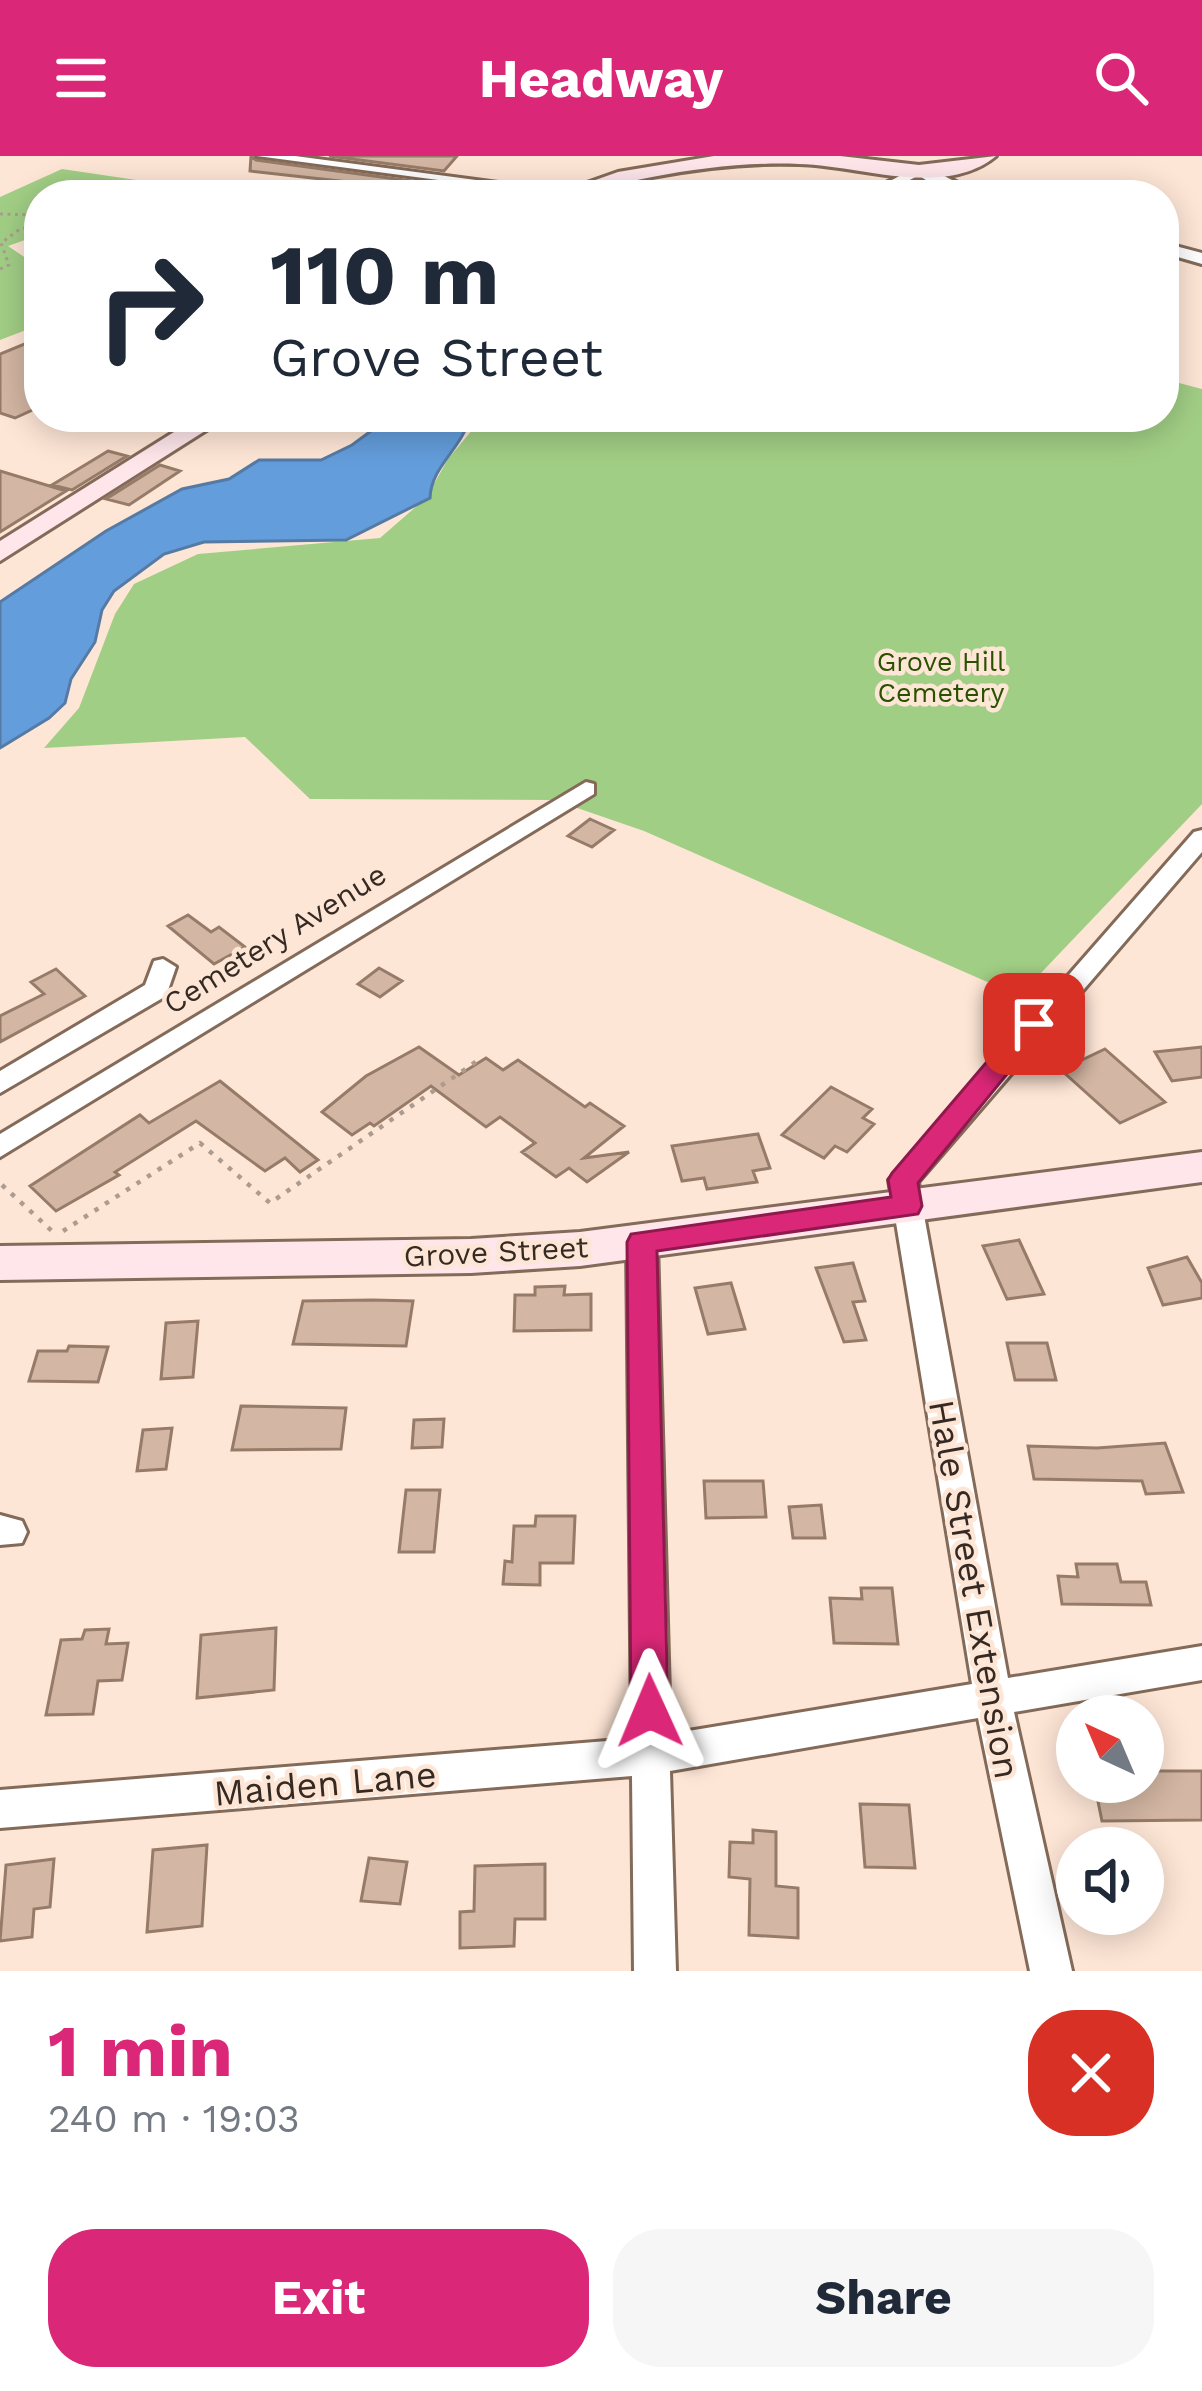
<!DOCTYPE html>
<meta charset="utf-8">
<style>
body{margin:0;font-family:"Work Sans",sans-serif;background:#f6f6f7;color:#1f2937;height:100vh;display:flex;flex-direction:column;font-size:45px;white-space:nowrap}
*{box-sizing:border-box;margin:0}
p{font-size:39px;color:#747a83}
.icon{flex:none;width:66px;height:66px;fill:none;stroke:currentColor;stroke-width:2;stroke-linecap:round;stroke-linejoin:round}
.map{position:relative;height:1815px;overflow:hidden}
.sheet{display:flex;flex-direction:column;background:#fff;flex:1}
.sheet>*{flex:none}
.banner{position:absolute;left:24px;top:24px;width:1155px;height:252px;border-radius:48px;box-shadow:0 6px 30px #0003;background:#fff;color:#1f2937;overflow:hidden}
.needle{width:78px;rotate:316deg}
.buttons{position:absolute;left:1056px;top:1539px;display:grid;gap:24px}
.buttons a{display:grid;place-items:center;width:108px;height:108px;border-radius:50%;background:#fff;box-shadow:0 6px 30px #0003;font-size:60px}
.pin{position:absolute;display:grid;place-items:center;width:102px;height:102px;color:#fff;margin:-51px;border-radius:24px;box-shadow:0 6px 18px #0006}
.me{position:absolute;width:132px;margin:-66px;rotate:359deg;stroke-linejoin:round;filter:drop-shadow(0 0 9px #0008)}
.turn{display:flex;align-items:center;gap:42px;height:252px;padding:0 48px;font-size:54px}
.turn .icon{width:156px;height:156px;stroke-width:2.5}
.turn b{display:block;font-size:84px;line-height:102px}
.round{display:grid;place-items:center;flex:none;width:126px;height:126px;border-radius:48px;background:#f6f6f7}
.summary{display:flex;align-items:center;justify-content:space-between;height:204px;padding:0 48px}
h1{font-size:72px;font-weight:700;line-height:90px;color:#db2777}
.button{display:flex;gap:24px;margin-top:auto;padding:24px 48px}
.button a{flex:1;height:138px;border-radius:48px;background:#db2777;color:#fff;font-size:48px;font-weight:700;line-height:138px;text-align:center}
.button a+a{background:#f6f6f7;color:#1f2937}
header{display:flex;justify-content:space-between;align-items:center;height:156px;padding:0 48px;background:#db2777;color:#fff;font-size:54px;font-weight:700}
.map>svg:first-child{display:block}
</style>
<header><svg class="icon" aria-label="menu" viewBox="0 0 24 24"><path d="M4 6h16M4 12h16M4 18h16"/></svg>Headway<svg class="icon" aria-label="search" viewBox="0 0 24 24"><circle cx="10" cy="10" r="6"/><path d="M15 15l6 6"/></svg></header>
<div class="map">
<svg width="1202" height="1815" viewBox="0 0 1202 1815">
<rect width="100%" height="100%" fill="#fee6d6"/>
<path fill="#a1ce85" d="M62,13L143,25L167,34L154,39H39V79L8,90L39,111V169L0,184V41Z
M1164,223L1202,233V648L1019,840L644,675L554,644L310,643L245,581L44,592L79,552L115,458L134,428L198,398L380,382L426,342L448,303L483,261H1164Z"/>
<path fill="#639ddb" stroke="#557aa4" stroke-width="3" d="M390,261H470C462,293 431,310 430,342L346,384L204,386L164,398L114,435L102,454L95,486L71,523L65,547L49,562L0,592V446L106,375L182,333L229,323L259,304H321L352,289Z"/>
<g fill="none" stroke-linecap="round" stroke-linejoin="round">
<path fill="#639ddb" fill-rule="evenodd" d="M670,26L679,29L684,39H658L661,29Z"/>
</g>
<path fill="#d3b6a3" stroke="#967b68" stroke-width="3" d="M251,0L256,4L433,28L427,36L409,39L350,31L335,27L339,25L250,15Z
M329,0H457L444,15Z
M39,182V251L15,262L0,257V198Z
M108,295L127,300L72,334L52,329Z
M160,309L180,315L129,349L106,343Z
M0,315L66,335L0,376Z
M590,663L614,674L592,691L568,680Z
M188,759L211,776L219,771L245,791L214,808L168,770Z
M379,812L402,825L380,841L358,828Z
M56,813L85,840L0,886V860L44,838L31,826Z
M419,891L459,919L486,902L503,914L518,904L585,951L590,947L624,970L584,1002L629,996L587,1026L569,1012L556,1021L522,996L535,987L500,961L486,971L431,930L374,970L370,967L352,979L322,956L366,920Z
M1202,891V921L1172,925L1155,896Z
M1105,893L1165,946L1120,967L1061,914Z
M220,925L318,1004L300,1016L285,1002L265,1015L196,965L115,1016L119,1019L56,1055L30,1030L140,959L149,967Z
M831,931L872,953L863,962L874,968L847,996L835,990L824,1002L782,979Z
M758,978L770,1012L753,1015L757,1026L707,1033L704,1022L682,1025L672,990Z
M1019,1084L1044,1138L1007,1143L983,1090Z
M1187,1101L1202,1127V1142L1163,1149L1148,1112Z
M853,1107L865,1145L853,1146L866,1184L844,1186L816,1112Z
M731,1127L745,1173L708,1178L695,1132Z
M565,1130L564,1139L591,1138V1174L514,1175L515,1139H535V1131Z
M373,1144L413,1145L406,1190L293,1188L303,1145Z
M198,1165L193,1221L161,1223L166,1167Z
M1007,1187H1047L1056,1224H1015Z
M69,1190L108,1191L98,1226L29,1225L38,1195H67Z
M241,1250L346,1252L341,1293L232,1294Z
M444,1263L442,1291L412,1292L414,1264Z
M172,1272L166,1313L137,1315L143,1274Z
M1165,1287L1183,1336L1146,1338L1142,1325L1034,1323L1028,1290L1097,1292Z
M704,1325H763L766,1361L706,1362Z
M406,1334H440L434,1396H399Z
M821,1349L825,1382H793L789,1351Z
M536,1360H575L573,1407H540V1429L503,1428L505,1405L512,1406L514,1370H535Z
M1076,1408H1117L1121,1426H1146L1151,1449L1062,1448L1058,1420L1078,1421Z
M861,1432H892L898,1488L834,1487L830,1442L862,1443Z
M276,1472L274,1534L197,1542L201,1479Z
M109,1473L106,1488L128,1487L122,1524L98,1525L93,1558L46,1559L61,1484L82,1483L85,1474Z
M1143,1615H1202V1664L1102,1665L1094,1626H1143Z
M860,1648L909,1649L915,1712L865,1711Z
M753,1674L776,1676V1730L798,1732V1782L749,1779L750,1723L729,1721L730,1686L753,1687Z
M207,1689L202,1770L147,1776L153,1694Z
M369,1702L407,1706L400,1748L361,1745Z
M54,1703L50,1751L34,1753L32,1781L0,1785L6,1709Z
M545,1708V1763H515L514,1790L460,1792V1756L474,1755L475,1710Z"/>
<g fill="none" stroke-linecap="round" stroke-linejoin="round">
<g stroke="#846a58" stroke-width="6">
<path id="minor" d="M257,0H295L574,37L551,39Z
M913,13L925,16L881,39H863Z
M586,626L594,628V638L0,1001V978Z
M1202,674V696L918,1026L1008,1522L1202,1490V1524L1014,1556L1072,1815H1030L978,1562L670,1615L676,1815H634L632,1620L0,1672V1634L632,1583L627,1086L631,1078H653L657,1086L670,1578L972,1528L889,1024L1194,676Z
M163,803L176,811L166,840L0,937V915L145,829L154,805Z
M0,1359L22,1365L27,1376L22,1387L0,1389Z"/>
</g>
<g stroke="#846a58" stroke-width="6">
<path id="tertiary" d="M920,14H932L982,39C957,39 941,35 920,20Z
M1164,87L1202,97V108L1164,97Z"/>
</g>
<g stroke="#846a58" stroke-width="6">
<path id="secondary" d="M714,0H840L919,9L996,0C944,43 859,9 799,8C750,6 700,12 652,21C618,27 588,39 553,39L618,16Z
M198,261H227L0,405V385Z
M1202,996V1026L580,1110L471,1117L0,1124V1090L471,1083L580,1076Z"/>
</g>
<path stroke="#ae9b8f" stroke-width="3" stroke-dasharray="3 4.5" stroke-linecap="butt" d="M0,58L39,59
M0,113L9,109L1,87L20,73L39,69"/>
<path stroke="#ae9b8f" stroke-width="4.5" stroke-dasharray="4.5 8" stroke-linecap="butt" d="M2,1029L52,1075
M63,1075L200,987L270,1047L480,903"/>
<use href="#minor" fill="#fff" fill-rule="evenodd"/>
<use href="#tertiary" fill="#fff" fill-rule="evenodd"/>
<use href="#secondary" fill="#fee6eb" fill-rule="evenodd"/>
</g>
<path fill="#db2777" stroke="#8e194d" stroke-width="3" d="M1034,859L1048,868L918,1027L922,1050L918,1058L657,1095L668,1555L663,1568L650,1573L636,1568L631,1555L627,1086L631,1078L891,1041L888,1024L892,1017L1025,861Z"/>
<g text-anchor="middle" stroke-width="9" stroke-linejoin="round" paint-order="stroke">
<g font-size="27" fill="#295100" stroke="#fee6d6">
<text x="941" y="515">Grove Hill<tspan x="941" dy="31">Cemetery</tspan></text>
</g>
<g font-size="30" fill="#352a23" stroke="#fee6d6">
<text transform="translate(275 783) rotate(-32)" y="10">Cemetery Avenue</text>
<text transform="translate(496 1096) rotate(-3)" y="10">Grove Street</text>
</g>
<g font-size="36" fill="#352a23" stroke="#fee6d6">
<text transform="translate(975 1433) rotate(80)" y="13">Hale Street Extension</text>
<text transform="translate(325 1627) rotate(-5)" y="13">Maiden Lane</text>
</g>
</g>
</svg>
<div class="buttons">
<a><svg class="needle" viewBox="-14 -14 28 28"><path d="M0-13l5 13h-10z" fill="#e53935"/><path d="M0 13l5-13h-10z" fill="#747a83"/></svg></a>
<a><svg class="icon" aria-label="sound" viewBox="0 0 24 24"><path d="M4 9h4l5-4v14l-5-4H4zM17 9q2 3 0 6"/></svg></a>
</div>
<div class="pin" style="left:1034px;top:868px;background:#d93025"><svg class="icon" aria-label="arrive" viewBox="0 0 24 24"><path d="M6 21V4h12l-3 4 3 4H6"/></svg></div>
<svg class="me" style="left:650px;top:1555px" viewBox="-20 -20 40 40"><path d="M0-17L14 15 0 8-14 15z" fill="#db2777" stroke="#fff" stroke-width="4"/></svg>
<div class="banner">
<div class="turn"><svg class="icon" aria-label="right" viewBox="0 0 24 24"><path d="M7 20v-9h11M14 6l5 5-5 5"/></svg><div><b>110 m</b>Grove Street</div></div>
</div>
</div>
<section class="sheet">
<div class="summary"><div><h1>1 min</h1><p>240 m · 19:03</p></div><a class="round" style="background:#d93025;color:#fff"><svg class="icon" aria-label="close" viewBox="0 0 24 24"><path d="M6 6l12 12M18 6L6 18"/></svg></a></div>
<div class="button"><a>Exit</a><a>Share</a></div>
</section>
